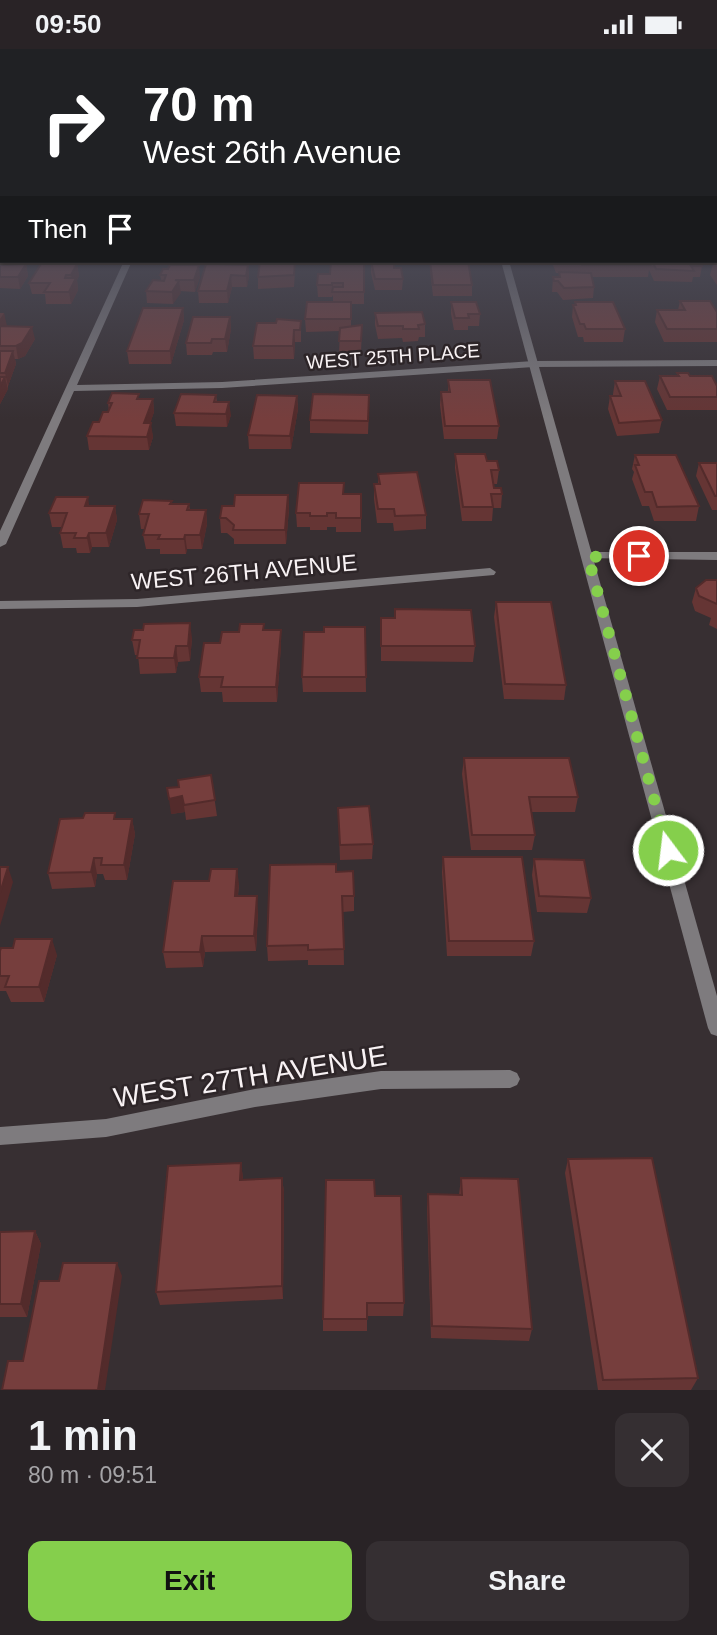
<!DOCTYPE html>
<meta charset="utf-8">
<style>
body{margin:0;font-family:Arial,sans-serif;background:#352f32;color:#f1f3f6;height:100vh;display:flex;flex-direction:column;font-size:26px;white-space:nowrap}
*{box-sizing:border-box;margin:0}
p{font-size:23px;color:#a5a4a7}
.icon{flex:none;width:38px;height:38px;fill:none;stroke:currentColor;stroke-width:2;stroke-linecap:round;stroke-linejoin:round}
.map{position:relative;height:1341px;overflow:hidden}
.details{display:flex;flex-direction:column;background:#292326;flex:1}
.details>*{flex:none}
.hud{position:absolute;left:0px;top:0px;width:718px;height:214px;box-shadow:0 2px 5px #0004,0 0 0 2px #454043;background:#202124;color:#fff;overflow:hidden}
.pin{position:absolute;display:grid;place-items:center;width:60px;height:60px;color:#fff;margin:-30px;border:4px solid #fff;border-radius:50%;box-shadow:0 2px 7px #0007}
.me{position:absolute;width:77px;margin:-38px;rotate:345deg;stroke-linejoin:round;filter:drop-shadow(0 0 5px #0008)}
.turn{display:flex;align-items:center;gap:24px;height:147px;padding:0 28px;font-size:32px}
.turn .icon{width:91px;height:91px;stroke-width:2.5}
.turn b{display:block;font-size:49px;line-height:60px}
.then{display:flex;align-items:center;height:66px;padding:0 28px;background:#0003;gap:14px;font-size:26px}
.round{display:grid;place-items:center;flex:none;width:74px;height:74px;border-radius:14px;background:#352f32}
.headline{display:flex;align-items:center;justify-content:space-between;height:119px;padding:0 28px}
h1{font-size:42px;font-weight:800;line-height:52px}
.cta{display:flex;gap:14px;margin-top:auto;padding:14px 28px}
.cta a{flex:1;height:80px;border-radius:14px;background:#85cf4c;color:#111;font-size:28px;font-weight:800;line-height:80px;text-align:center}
.cta a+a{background:#352f32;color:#f1f3f6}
.status{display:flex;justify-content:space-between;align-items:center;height:49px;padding:0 35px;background:#292326;direction:ltr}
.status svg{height:19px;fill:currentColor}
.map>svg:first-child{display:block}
</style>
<div class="status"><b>09:50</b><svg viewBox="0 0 49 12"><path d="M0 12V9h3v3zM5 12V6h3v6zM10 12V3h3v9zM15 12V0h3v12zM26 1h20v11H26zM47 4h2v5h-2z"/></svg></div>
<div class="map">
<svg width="717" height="1341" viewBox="0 0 717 1341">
<rect width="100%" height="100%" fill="#372f32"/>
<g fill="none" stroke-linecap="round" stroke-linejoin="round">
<path fill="#7e7b7e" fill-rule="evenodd" d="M716,192H717V196H716Z
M0,206H2V210H0Z
M124,212H132L77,336L222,333L533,312L717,311V317L533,318L222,339L74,342L6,495L0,498V482Z
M588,503H717V511L584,509L582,507Z
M490,519L496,523L494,526L137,558L0,560V552L137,550Z
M510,1021L517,1024L520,1030L517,1036L510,1039L381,1040L255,1058L106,1088L0,1096V1078L106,1070L255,1040L381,1022Z"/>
<path fill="#7e7b7e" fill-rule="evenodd" d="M501,212H509L717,947V987L711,985L708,979Z"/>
</g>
<path fill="#653534" d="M716,203H717V236L710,226L713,215L714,212H716Z
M371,212L394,219L403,230L402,241H375L371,224Z
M430,212L472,236V247H433L430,221Z
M553,212H648L650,216L651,212H700L702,217L700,228H693L692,233L654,232L649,221L648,228H592L594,238L593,249L563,251L557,243H552L553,228H559V224H556L553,216Z
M364,214V255H351V277L362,276L361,304H339L340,282L306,283L305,270L333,253V246L332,248H318L317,236L330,225Z
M26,215L28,227L20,240L0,239V216Z
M63,215H77L79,227L77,231L78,241L71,255H46L45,245H32L29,234Z
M248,216L249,227L247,238H232L228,254H199L198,242Z
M295,223L294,238L258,240V228Z
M160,226L200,228L195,243L180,242L173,255L147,254L146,242L161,231Z
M680,252L717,263V293H664L655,273L657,261H678Z
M451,253L480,265L479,277H468V281H454L451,265Z
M575,253L625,280L623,293H584L583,288H578L572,268L573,256H575Z
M183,259L184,271L171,315H129L127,302Z
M0,264H4L6,277L35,290L25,307L18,310H15L16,315L8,337V340L0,355Z
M375,264L425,275V288H419L418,292L403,293L402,289L378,290L375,276Z
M230,268L231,280L227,303H213L212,306H187L186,294Z
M301,272V293H295L294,310H254L253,297L276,274Z
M677,324L717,337V361H667L657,340L660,327H677Z
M448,331L499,377L497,390H444L440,356L441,343H448Z
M615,332L662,371L659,384L617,387L608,360L610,347H613V345Z
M216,346L217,353L231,366L227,378L176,377L174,364Z
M297,347L298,360L291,400H249L248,386Z
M140,350H153L154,363L150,374L153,388L149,401H89L87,387L108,363L109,362L108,354Z
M369,359L368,385L310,384V371Z
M455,405L487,412L499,421L497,435H494V439L502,445L501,459H493L492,472H462L455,419Z
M635,406L699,457L696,472H654L649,457H642L632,430L634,423L632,420Z
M699,414H717V461H712L696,427Z
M378,425L426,466V480L394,482L393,474H377L374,450V435H378Z
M344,434V445H361V483H336V478H327V481H310V478H297L296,464Z
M288,446L289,460L286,495H234V490L227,484H221L220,469L234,457Z
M172,452V455H189L190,461H206L207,475L202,500H187L186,505H160V500H146L143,486L145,480H141L139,465Z
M90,457H115L117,471L109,498H92L90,504H77L76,499H63L60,484L62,478H52L49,464Z
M717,531V580L709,576L711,569L695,562L692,553L696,539Z
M496,553L566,636L564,651L504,650L494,568Z
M381,569L475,597L473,613L381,612Z
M264,575V581L281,596L277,653H223L222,643H201L199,628L220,594L239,583Z
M365,578L366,643H303L302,628L324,583Z
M192,589L190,612L178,613L176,624L140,625L138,606H135L132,591Z
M464,709L578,748L575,763H531L535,786L532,801H471L462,725Z
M211,726L217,767L186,771L185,763L171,765L179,738Z
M338,759L373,795L372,810L340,811Z
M116,770H132L135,785L127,831H105L103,825H97L95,838L52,840L48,824Z
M443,808L534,892L531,907H447L442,823Z
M534,810L591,849L587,864L537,863L532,826Z
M336,823L354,847V862L343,863L344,916H308V911L268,912L267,897Z
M239,835L238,847L258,863L256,902L205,903L203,918L166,919L163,903Z
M0,902L57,906L44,953H11L6,942H0Z
M568,1110L698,1329L691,1341H598L565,1124Z
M241,1114L243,1131L282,1129L284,1143L283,1250L160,1256L156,1243Z
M461,1129L532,1280L529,1292L431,1289L427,1159L428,1145L459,1146Z
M375,1147L404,1254L403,1267H367V1282H323V1270Z
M35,1182L41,1195L27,1268H0V1183Z"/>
<path fill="#532b2b" d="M26,215L28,227L20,240L18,228Z
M77,215L79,227L77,231L78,241L71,255L69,243L73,235L71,226Z
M199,216L200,228L195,243L194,231Z
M248,216L249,227L247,238L246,227Z
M231,226L232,238L228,254L227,242Z
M179,232L181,244L173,255L172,243Z
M183,259L184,271L171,315L170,302Z
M4,264L7,277L0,285V270Z
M230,268L231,280L227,303L225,290Z
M32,278L35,290L25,307L18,310L16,297Z
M294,281L295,293L294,310L293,297Z
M13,302L16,315L8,337L5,324Z
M5,328L8,340L0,355V337Z
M297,347L298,360L291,400L290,387Z
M153,350L154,363L146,388L144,374Z
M229,353L231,366L227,378L226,365Z
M151,374L153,388L149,401L147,388Z
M288,446L289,460L286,495L285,481Z
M88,448L90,462L85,457Z
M115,457L117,471L109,498L106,484Z
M206,461L207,475L202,500L200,486Z
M89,484L92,498L90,504L87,489Z
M185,486L187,500L186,505L184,490Z
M190,574L192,589L190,612L188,597Z
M281,581V596L277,653L276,638Z
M176,597L178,613L176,624L174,609Z
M182,747L185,763L171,765L169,750Z
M132,770L135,785L127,831L124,816Z
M94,809L97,825L95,838L91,823Z
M8,818L13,833L0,877V844Z
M237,820L239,835L236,863L235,847Z
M257,847L258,863L256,902L254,887Z
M202,887L205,903L203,918L200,903Z
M52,890L57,906L44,953L39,938Z
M241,1114L243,1128V1145L240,1131Z
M282,1129L284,1143L283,1250L282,1237Z
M35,1182L41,1195L27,1268L21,1255Z
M117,1214L122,1227L105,1341H98Z"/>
<path fill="#763e3d" stroke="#532b2b" stroke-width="2" d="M260,212H295L294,226L258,228Z
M331,212L364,214V243H332L333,238H343V234H332V236H317L318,225H330Z
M371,212H394V219H401L403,230H375Z
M430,212H468L472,236H433Z
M557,212H648L650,216H582L581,213H557Z
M652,212H700L702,217H691L694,222L656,220Z
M63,213L61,215H77L71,226H66L65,229H76L69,243H44L50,234H29L41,215Z
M26,215L18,228H0V216Z
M206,215L248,216L246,227L231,226L227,242H198Z
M170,216H199L194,231H175L179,232L172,243L146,242L153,231L164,232L166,226H160L163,220H168Z
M559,223L591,224L594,238L564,239L558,232H554L553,228H560Z
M680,252H710L717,263V280H667L657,261H685Z
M307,253H351V270H305Z
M451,253H476L480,265H468L469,269H455Z
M575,253H613L625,280H586L584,275H580L573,256H576Z
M143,259H183L170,302H127Z
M422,263L425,275L418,276L419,280H403V277H378L375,264Z
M193,268H230L225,290H212L211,294H186Z
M277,270L301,272L300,281H294L293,297H253L257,274H276Z
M362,276L361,292H339L340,279Z
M0,277L32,278L22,294L16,297H0Z
M0,302H13L5,324H0Z
M677,324H688L690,327H712L717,337V348H670L660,327H679Z
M0,328H5L0,337Z
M448,331H490L499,377H445L441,343H450Z
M615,332H645L662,371L619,374L610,347H621Z
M112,344L139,345L137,350H153L144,374H151L147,388L87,387L93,373H99L103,363H108L112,354H108Z
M181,345L216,346L214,353H229L226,365L174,364Z
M313,345L369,346L368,372L310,371Z
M257,346L297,347L290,387L248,386Z
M455,405H485L487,412H497L499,421H491L494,439H501L502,445H491L493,458H463Z
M635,406H676L699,457L657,458L652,443H645L635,416H639Z
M699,414H717V447H715Z
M417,423L426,466L395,467L394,460H378L374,435H380L378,425Z
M299,434H344L343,445H361V469H336V464H327V467H310V464H296Z
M235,446H288L285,481H233L234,476L226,469H220L222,457H234Z
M56,448H88L85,457H115L106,484H89L87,489H74L76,484H60L67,464H49Z
M143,451L172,452L170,455H189L187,461H206L200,486H185L184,490H158L160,486H143L149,465H139Z
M706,531H717V555L699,547L696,539Z
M496,553H551L566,636L505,635Z
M395,560L471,561L475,597H381V569H395Z
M190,574L188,597H176L174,609H137L140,591H132L134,581H143L144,575Z
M240,575H264L263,581H281L276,638H221L223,628H199L204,594H220L222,583H239Z
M324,578H365L366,628H302L304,583H324Z
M464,709H569L578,748H529L535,786H472Z
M211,726L215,751L184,756L182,747L169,750L167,739L179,738L178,731Z
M369,757L373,795L340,796L338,759Z
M85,764H115L114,770H132L124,816H101L102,809H94L91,823L48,824L60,770L83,769Z
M443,808H522L534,892H449Z
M534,810L584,811L591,849L539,847Z
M336,815V823L353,822L354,847H342L344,900L308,901V896L267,897L270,816Z
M0,818H8L0,844Z
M211,820H237L235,847H257L254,887H202L200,903H163L173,832H209Z
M15,890H52L39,938H5L9,927H0V902L1,899H13Z
M652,1109L698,1329L603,1331L568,1110Z
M241,1114L240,1131L282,1129V1237L156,1243L168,1117Z
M461,1129L518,1130L532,1280L432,1277L428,1145L462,1146Z
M326,1131H374L375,1147H401L404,1254H367V1270H323Z
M35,1182L21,1255H0V1183Z
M63,1214H117L98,1341H2L8,1312H23L39,1232H59Z"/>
<linearGradient id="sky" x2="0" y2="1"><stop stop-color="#1e1a1c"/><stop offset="0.49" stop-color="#4d4d5a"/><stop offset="1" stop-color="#4d4d5a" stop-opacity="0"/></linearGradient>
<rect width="717" height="370" fill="url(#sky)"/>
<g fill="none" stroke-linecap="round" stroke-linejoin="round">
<path stroke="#85cf4c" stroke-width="12" stroke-dasharray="0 21.6" d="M639,507L588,508L668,801"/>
</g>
<g text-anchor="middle" stroke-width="5" stroke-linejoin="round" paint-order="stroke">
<g font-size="19" fill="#f8f2f4" stroke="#2d2528">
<text transform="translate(393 307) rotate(-4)" y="7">WEST 25TH PLACE</text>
</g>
<g font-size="23" fill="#f8f2f4" stroke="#2d2528">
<text transform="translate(244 523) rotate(-5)" y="8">WEST 26TH AVENUE</text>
</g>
<g font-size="28" fill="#f8f2f4" stroke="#2d2528">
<text transform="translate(250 1027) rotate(-9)" y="10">WEST 27TH AVENUE</text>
</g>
</g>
</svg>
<div class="pin" style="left:639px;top:507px;background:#d93025"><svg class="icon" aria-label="arrive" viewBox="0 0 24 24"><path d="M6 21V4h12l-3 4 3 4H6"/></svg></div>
<svg class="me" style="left:668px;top:801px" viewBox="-20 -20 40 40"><circle r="17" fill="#85cf4c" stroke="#fff" stroke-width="3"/><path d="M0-11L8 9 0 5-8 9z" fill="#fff"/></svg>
<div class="hud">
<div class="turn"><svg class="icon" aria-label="right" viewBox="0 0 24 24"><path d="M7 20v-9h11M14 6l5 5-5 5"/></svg><div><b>70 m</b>West 26th Avenue</div></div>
<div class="then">Then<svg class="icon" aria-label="arrive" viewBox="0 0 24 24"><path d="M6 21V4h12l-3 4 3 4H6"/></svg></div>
</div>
</div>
<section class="details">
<div class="headline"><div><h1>1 min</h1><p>80 m · 09:51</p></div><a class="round"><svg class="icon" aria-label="close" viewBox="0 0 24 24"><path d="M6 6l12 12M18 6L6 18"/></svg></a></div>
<div class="cta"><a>Exit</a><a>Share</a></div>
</section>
